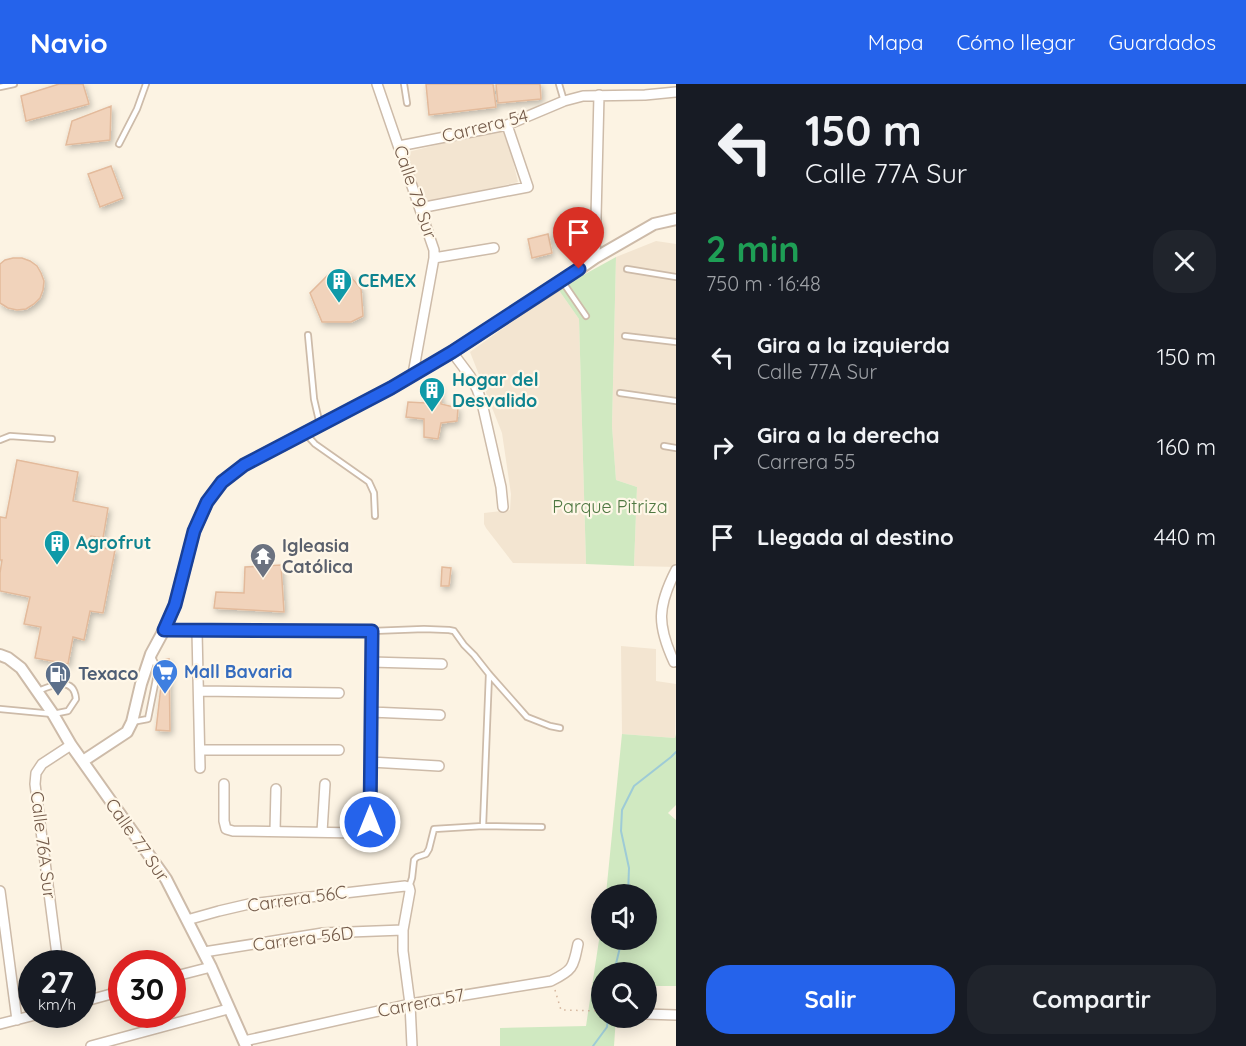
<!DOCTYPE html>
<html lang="es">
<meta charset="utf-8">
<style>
body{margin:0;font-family:Quicksand,sans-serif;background:#20242c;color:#f1f3f6;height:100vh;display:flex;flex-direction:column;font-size:22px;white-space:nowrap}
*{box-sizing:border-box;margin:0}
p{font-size:20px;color:#9ea1a6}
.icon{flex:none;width:33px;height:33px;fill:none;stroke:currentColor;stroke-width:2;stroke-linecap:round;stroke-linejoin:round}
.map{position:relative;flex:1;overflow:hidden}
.drawer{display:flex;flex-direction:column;background:#171b24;width:570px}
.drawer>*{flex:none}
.hud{background:#171b24;color:#f1f3f6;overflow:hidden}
.fabs{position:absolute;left:591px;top:800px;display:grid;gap:12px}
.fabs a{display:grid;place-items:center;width:66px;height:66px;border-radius:50%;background:#171b24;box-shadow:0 3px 15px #0003;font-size:30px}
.speed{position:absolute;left:18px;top:866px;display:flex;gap:12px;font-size:30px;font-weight:700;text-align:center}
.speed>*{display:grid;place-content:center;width:78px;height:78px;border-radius:50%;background:#171b24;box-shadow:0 3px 15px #0003;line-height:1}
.speed small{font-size:15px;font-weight:400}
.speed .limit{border:9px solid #d22;background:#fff;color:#111}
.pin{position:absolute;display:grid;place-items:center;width:51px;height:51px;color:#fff;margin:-62px -26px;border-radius:50% 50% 50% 0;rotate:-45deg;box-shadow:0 0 6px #0007}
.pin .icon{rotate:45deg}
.me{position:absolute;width:66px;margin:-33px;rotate:0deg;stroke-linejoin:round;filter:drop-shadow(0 0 4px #0008)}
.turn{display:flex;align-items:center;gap:21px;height:126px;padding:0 30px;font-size:27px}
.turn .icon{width:78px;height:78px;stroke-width:2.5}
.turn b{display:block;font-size:42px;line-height:51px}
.round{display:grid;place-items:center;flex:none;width:63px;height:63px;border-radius:24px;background:#20242c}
.summary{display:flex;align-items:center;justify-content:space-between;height:102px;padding:0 30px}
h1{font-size:36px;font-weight:700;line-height:45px;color:#1e9e55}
.cta{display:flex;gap:12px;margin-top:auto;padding:12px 30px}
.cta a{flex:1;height:69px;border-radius:24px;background:#2563eb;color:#fff;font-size:24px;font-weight:700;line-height:69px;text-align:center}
.cta a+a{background:#20242c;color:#f1f3f6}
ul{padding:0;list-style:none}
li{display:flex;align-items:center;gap:18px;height:90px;padding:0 30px}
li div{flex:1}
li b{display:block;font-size:22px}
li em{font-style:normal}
header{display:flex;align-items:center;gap:36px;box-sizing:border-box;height:84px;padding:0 30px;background:#2563eb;color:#fff}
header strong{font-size:28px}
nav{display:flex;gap:33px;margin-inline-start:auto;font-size:21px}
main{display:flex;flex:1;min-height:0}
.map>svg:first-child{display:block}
</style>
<header>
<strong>Navio</strong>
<nav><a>Mapa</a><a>Cómo llegar</a><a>Guardados</a></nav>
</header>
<main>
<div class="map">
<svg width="676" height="962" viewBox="0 0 676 962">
<defs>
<filter id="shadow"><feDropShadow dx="2" dy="3" stdDeviation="3" flood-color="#0004"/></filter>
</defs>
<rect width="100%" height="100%" fill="#fcf3e3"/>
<path fill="#f3e5d1" d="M505,44L518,98L421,122L408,68Z
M656,157L676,160V483L634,482L637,403L616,396L612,342L616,173Z
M558,205L579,235L586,480L513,479L486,444L484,440V429L510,426L511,410L502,349L470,268Z
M621,562L656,565V597L676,600L675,654L622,650Z"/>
<path fill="#d0e9c1" d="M616,173L612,342L616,396L637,403L634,482L586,480L579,235L558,205Z
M622,650L675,654L676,650V721L668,729L676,736V902H647L646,888H602V933H616L614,962H500V944L586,942L601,843L602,855H646V810H606Z"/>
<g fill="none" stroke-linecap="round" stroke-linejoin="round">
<path stroke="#9ecbd6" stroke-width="2" d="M628,810L629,784L621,747L622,726L634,702L671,673L676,668
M614,888L622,855
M593,962L607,943L608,933"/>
</g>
<path fill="#f1d3bb" stroke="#e3ba9b" stroke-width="1.5" filter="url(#shadow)" d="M59,0H83L89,20L26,37L21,12Z
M426,0H493L496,23L429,31Z
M496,0H540L541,15L498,19Z
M111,22L110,56L66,61L72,37Z
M111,82L123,114L100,123L88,90Z
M548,150L552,169L532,174L528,155Z
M13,174H22L30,177L37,182L41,189L44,197L43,206L40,214L34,220L26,225L17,226L8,224L0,219V180L5,176Z
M347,188L361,205L363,232L351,238H322L310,209L329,190Z
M427,301L440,303L441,320L458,324L457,337L441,339L438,355L424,353V335L406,333L408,318L426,319Z
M17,376L78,388L73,417L108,424L103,454L91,452L89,461L115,466L103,529L90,527L84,556L73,553L68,580L35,574L41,543L24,540L30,513L0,507V489L2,476H0V433L6,434Z
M281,481L284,528L214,524L216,508L244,509L245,483Z
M442,483L451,484L449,502H441Z
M169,575L170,647L156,646L164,576Z"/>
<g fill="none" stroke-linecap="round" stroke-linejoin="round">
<g stroke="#cdbba9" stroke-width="8">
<path id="service" d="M404,0L407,19
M559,0L564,17
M0,3L14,0
M119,60L137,25L146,0
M627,185L676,193
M562,197L586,232
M308,251L314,315L320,341
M625,252L676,258
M620,309L676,317
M306,350L315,360L369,398L374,409L375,432
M0,356L10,352L52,355
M664,362L676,364
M372,547L424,545L449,546L454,547L464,561L474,571L489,590L527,633L550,642L560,644
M0,625L53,630L68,627L76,615C74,592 52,601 38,607
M132,638L148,635L158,585L152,573
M483,742L489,590
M409,803L412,794L414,776L417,773L426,770L429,765L434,745L483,742L542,743"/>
</g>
<g stroke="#cdbba9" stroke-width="12">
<path id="minor" d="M377,0L434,166V174L413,290
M399,62L507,41L564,17L583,12L645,11L676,8
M420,124L528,103L507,41
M434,174L494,164
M595,174L599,11
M452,268L470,292L477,305L482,319L501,403L503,423
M164,546L372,547L371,738L368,747L359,749L233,747L226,745L224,737V700
M197,547L200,684
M371,578L442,580
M674,578C657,541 657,523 676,486
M199,607L339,609
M371,628L440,631
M201,666H339
M371,678L439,682
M275,747L276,705
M322,748L325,700
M0,807L17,936
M187,836L219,827L249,820L405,802L409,803L410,807L403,846V867L410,920L412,962
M204,868L323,849L403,846
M58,879L35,700L36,689L42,680L71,661
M172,893L211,883
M82,918L122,907
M646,930L676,931
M0,940L39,930
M244,957L410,920L551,897C573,886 573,884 578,860
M91,962L228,925"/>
</g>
<g stroke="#cdbba9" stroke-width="14">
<path id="tertiary" d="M0,571L8,574L21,584L53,630L71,661L166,795L211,883L246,962
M83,677L127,648L132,638L141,600L151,570L164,546L175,521L194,447L207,418L222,398L244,381L391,304L452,268L562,197L595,174L654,140L676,135"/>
</g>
<path stroke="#d5b69e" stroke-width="1.5" stroke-dasharray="1.5 4.5" stroke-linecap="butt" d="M555,906L561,926L602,927"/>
<use href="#service" stroke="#fff" stroke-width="4.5"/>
<use href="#minor" stroke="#fff" stroke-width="9"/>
<use href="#tertiary" stroke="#fff" stroke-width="10"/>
</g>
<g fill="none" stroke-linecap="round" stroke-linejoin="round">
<g stroke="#184099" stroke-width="15">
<path id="route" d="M370,738L372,547L164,546L175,521L194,447L207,418L222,398L244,381L391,304L452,268L579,185"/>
</g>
<use href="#route" stroke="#2563eb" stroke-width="10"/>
</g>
<defs>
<g id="building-pin" transform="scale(1.35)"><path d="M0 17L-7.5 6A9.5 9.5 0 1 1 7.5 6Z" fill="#0f9aa8" stroke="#fff7e8"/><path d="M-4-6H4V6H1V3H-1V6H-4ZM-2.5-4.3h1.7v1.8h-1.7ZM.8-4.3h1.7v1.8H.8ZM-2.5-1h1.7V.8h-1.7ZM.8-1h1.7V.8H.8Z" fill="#fff"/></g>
<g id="temple-pin" transform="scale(1.35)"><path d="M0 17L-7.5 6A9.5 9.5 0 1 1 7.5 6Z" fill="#6b7280" stroke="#fff7e8"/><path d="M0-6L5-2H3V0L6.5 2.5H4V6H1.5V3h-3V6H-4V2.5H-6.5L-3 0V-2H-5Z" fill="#fff"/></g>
<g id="supermarket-pin" transform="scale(1.35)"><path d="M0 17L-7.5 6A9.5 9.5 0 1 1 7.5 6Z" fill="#3f7fe0" stroke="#fff7e8"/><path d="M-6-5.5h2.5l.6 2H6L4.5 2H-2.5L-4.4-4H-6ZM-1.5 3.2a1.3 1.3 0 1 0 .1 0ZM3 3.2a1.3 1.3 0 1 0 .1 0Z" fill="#fff"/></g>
<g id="fuel-pin" transform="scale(1.35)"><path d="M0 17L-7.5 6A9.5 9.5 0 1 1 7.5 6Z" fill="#5c6f8a" stroke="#fff7e8"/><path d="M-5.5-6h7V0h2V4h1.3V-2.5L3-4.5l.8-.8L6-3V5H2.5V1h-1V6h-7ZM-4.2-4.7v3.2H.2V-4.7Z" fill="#fff"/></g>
</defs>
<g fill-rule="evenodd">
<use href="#building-pin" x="339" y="197"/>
<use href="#building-pin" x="432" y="306"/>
<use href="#building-pin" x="57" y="459"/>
<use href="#temple-pin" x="263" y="472"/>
<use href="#supermarket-pin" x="165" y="588"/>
<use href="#fuel-pin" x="58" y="590"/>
</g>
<g text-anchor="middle" stroke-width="4.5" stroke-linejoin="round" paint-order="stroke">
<g font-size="18" fill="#735a49" stroke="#fff7e8">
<text transform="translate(485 42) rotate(-14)" y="6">Carrera 54</text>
<text transform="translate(415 108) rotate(71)" y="6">Calle 79 Sur</text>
<text transform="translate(137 756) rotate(55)" y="6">Calle 77 Sur</text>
<text transform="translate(43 761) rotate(83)" y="6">Calle 76A Sur</text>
<text transform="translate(297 815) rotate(-8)" y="6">Carrera 56C</text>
<text transform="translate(303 855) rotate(-7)" y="6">Carrera 56D</text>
<text transform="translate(421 919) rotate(-11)" y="6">Carrera 57</text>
</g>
<g font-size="18" font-weight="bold" fill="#0d838f" stroke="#fff7e8" text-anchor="start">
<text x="358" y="203">CEMEX</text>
<text x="452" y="302">Hogar del<tspan x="452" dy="21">Desvalido</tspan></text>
<text x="76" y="465">Agrofrut</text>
</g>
<g font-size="18" fill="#4f7842" stroke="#fff7e8">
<text x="610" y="429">Parque Pitriza</text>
</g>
<g font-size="18" font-weight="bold" fill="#5b616d" stroke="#fff7e8" text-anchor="start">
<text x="282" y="468">Igleasia<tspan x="282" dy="21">Católica</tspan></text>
</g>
<g font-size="18" font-weight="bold" fill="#366cbe" stroke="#fff7e8" text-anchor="start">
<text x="184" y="594">Mall Bavaria</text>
</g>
<g font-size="18" font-weight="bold" fill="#4e5e75" stroke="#fff7e8" text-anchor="start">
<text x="78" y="596">Texaco</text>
</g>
</g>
</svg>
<div class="fabs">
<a><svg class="icon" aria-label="sound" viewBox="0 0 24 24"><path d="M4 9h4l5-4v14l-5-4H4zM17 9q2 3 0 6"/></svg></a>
<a><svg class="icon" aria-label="search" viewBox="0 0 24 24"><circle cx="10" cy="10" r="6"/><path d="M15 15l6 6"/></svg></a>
</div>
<div class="speed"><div>27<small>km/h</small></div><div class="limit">30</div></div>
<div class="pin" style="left:579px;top:185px;background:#d93025"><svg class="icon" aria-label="arrive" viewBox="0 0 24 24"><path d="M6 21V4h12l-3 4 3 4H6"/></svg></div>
<svg class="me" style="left:370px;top:738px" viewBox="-20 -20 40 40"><circle r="17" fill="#2563eb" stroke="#fff" stroke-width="3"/><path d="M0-11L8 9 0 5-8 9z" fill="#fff"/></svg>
</div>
<section class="drawer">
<div class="hud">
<div class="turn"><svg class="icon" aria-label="left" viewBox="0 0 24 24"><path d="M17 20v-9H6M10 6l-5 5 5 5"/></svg><div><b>150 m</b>Calle 77A Sur</div></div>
</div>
<div class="summary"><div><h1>2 min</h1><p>750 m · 16:48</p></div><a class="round"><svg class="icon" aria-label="close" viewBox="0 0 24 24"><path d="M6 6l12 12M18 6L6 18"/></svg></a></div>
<ul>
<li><svg class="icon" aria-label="left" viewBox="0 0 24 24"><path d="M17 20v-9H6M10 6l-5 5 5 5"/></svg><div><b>Gira a la izquierda</b><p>Calle 77A Sur</p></div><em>150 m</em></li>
<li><svg class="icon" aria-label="right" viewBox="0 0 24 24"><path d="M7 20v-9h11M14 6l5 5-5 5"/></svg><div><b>Gira a la derecha</b><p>Carrera 55</p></div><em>160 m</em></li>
<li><svg class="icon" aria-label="arrive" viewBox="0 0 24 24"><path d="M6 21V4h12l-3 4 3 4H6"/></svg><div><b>Llegada al destino</b></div><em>440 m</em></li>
</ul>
<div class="cta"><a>Salir</a><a>Compartir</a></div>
</section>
</main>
